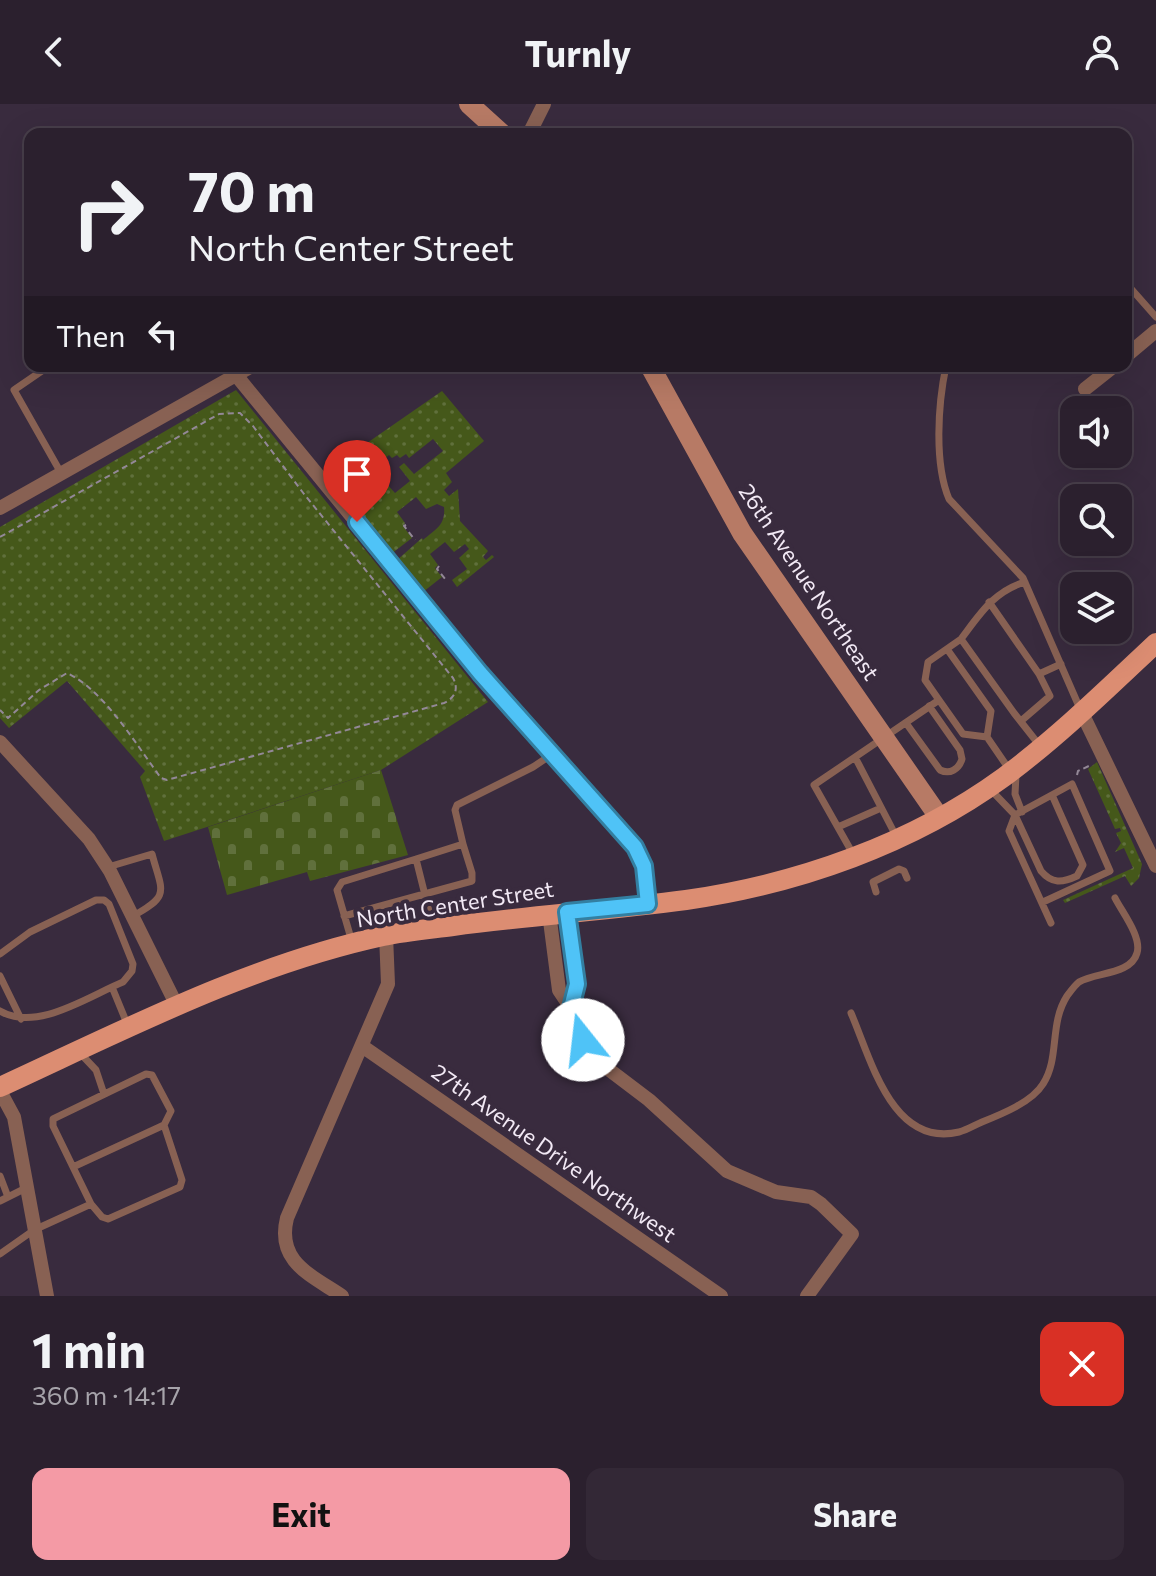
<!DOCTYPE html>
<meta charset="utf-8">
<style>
body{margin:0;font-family:Commissioner,sans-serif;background:#332836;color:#f1f3f6;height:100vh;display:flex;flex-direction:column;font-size:30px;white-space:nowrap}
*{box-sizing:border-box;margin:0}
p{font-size:26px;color:#a6a3aa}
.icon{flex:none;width:44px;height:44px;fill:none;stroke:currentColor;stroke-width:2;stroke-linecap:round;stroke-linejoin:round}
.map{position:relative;height:1192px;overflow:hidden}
.panel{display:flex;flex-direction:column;background:#2b202e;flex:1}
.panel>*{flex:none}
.banner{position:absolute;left:24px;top:24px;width:1108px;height:244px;border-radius:16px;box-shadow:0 8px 32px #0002,0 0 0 2px #473e4a;background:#2b202e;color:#f1f3f6;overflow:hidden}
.fabs{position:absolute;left:1060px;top:292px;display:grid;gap:16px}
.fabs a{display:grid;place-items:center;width:72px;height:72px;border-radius:16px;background:#2b202e;box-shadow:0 8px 32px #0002,0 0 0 2px #473e4a;font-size:40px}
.pin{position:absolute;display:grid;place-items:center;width:68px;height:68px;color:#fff;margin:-82px -34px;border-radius:50% 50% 50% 0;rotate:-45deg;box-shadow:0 0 8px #0007}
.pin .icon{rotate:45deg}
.me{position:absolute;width:88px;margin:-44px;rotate:344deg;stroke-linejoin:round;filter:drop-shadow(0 0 6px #0008)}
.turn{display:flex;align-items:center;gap:28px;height:168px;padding:0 32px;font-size:36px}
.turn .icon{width:104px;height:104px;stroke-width:2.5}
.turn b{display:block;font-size:56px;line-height:68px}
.then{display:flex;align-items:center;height:76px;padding:0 32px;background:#0003;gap:16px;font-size:30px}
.round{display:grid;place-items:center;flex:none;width:84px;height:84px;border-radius:16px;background:#332836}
.summary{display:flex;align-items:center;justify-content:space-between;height:136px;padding:0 32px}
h1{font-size:48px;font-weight:700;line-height:60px}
.action{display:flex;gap:16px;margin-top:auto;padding:16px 32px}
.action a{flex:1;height:92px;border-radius:16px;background:#f49aa5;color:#111;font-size:32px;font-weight:700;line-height:92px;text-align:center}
.action a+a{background:#332836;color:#f1f3f6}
header{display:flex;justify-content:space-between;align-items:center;height:104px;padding:0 32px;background:#2b202e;font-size:36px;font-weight:700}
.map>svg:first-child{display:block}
</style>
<header><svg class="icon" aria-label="back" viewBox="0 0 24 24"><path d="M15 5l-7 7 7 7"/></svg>Turnly<svg class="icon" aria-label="person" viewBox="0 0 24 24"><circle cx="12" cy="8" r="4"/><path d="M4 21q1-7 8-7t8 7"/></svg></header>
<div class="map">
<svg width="1156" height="1192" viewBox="0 0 1156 1192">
<defs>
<pattern id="grass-dots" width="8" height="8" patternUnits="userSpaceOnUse" patternTransform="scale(2)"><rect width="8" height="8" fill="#45581a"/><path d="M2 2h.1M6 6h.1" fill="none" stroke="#60703c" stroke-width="1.8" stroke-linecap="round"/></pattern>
<pattern id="cemetery-stones" width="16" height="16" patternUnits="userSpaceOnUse" patternTransform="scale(2)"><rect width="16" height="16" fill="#45581a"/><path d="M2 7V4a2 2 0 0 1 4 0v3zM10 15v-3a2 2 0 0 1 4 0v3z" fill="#60703c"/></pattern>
</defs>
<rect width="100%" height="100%" fill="#392b3e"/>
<path fill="url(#grass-dots)" d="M236,286L488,598L381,666L164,737L140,673L145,667L67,577L9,624L0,614V423Z
M442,287L484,337L446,369L452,378L444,386L449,392L458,385L460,417L488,447L483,453L486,456L492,451L494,453L457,483L452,476L467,465L459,454L469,445L465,440L454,448L445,438L430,450L438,461L435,464L442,473L423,488L396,457L422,434L423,436C435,426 446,421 444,403L437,400L426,405L416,393L397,408L405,419L403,422L412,434L391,450L351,402L371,383L373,386L384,377L395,389L410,377L399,363L404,359L414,370L443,347L433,335L409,354L406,350L400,354L397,351L392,354L389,351L375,363L372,360L359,370L361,372L340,387L328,372L354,348Z
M1097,658L1142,760L1139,774L1131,782L1125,772L1065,799L1063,796L1133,764L1124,744L1115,748L1121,739L1116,729L1121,727L1120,724L1115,725L1088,665Z"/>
<path fill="url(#cemetery-stones)" d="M381,666L408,751L310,777L307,768L227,791L208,723Z"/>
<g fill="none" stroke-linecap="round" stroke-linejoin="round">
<path stroke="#938897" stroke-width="2" stroke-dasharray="6 4" stroke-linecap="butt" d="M350,348L345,342L350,338
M373,364L372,362L362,370L373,385L383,376
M406,421L404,422L415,436
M0,433L219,310L240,309L253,322L304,390L453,574C459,585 455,594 444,599L167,676L161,674C137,642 104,586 67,569L39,586L8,614L0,606
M439,462L437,465L446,476
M1077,671L1078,667L1091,661"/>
<path stroke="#886153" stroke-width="7" d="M1126,179L1156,213
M49,262L14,286L61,369
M946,262C938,300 934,359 949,395L1023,474L1081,607
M1025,478C994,487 980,510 961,535L1014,609L1040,642
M989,498L1039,570
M939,596L963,630L987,633L991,607L947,545
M1021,617L1050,592L1039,570L1061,560
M906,619L940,666C950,671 959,665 962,655L960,646L929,602
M987,633L1011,668
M856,655L896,732
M1016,671L1015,690L1022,708
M990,685L1015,711L1041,767C1052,780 1062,779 1077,772L1083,761L1052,691
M838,723L881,704
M463,740L455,706L457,701L533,663L551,651
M853,750L814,681L939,596L925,576L928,558L961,535
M108,763L152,750C162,788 171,791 133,812
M876,788L873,778L899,765L904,767L907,774
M1043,798L1110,767L1072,680L1015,711L1009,727L1051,819
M344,812L472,777V769L463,740L416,755L433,823
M352,838L337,786L342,778L416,755
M0,850L30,828L96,796H104L109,800L133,860L132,867L123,878C87,893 37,928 0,907
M0,872L21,915
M112,883L128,922
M851,909C871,955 892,1044 959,1028C967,1026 975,1021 982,1018C1002,1010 1032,998 1043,980C1060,954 1049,920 1067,892C1070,888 1075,881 1079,878C1095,868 1131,871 1137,849C1142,833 1122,808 1115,794
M79,948L96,966L104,990
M73,1063L164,1021
M0,1072L8,1093
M0,1097L26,1084
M0,1150L34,1126L91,1100L102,1113L108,1115L180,1083L182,1076L164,1021L171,1007L152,971L146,970L53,1015V1022L91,1100"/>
<path stroke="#886153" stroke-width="14" d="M529,30L544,0
M1126,252L1156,227
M236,271L480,569L635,743L644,762L648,800
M1085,285L1114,262
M0,404L252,262
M1082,609L1156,762
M0,638L89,735L110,767L177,902
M567,808L577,880L571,904
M549,809L559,886L571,904L591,952L649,996L727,1067L776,1088L811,1093L821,1100L852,1130L807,1192
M362,942L721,1192
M0,987L14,1013L47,1192
M342,1192C311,1171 276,1158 287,1114L388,880L386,831"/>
<path stroke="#b77a65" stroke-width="20" d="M469,0L502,30
M650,262L742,429L939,713"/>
<path stroke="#dc8d72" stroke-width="20" d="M0,983C124,926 249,861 383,832C406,827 430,825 453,822C530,812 609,806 686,796C798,780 912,740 1004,673C1058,633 1107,585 1156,539"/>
</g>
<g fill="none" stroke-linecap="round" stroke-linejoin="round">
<g stroke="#337fa1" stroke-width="20">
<path id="route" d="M357,418L480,569L635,743L644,762L648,800L567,808L577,880L571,904L583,936"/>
</g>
<use href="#route" stroke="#4fc3f7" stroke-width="14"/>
</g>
<g text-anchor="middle" stroke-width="8" stroke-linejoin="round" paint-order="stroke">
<g font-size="22" fill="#f2e9f5" stroke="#392b3e">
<text transform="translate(809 478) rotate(56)" y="8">26th Avenue Northeast</text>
<text transform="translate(455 800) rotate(-9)" y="8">North Center Street</text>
<text transform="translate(554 1049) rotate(35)" y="8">27th Avenue Drive Northwest</text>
</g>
</g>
</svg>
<div class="fabs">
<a><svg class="icon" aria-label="sound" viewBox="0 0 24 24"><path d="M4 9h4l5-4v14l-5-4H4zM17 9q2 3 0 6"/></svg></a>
<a><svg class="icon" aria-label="search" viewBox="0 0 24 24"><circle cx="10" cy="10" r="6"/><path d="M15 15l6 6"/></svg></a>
<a><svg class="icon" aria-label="layers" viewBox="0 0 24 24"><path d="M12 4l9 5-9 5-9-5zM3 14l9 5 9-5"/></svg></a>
</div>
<div class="pin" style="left:357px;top:418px;background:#d93025"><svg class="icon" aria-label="arrive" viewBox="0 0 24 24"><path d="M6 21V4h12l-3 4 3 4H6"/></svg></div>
<svg class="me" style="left:583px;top:936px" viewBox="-20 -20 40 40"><circle r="19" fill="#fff"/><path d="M0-13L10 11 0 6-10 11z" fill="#4fc3f7"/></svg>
<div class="banner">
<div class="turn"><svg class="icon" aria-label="right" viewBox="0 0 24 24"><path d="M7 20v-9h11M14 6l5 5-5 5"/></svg><div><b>70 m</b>North Center Street</div></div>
<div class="then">Then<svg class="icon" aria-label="left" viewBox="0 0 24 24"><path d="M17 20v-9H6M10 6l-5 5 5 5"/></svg></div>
</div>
</div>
<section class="panel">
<div class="summary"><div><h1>1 min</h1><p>360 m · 14:17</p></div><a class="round" style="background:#d93025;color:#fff"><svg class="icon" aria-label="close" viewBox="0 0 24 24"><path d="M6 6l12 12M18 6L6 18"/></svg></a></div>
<div class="action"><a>Exit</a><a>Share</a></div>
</section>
